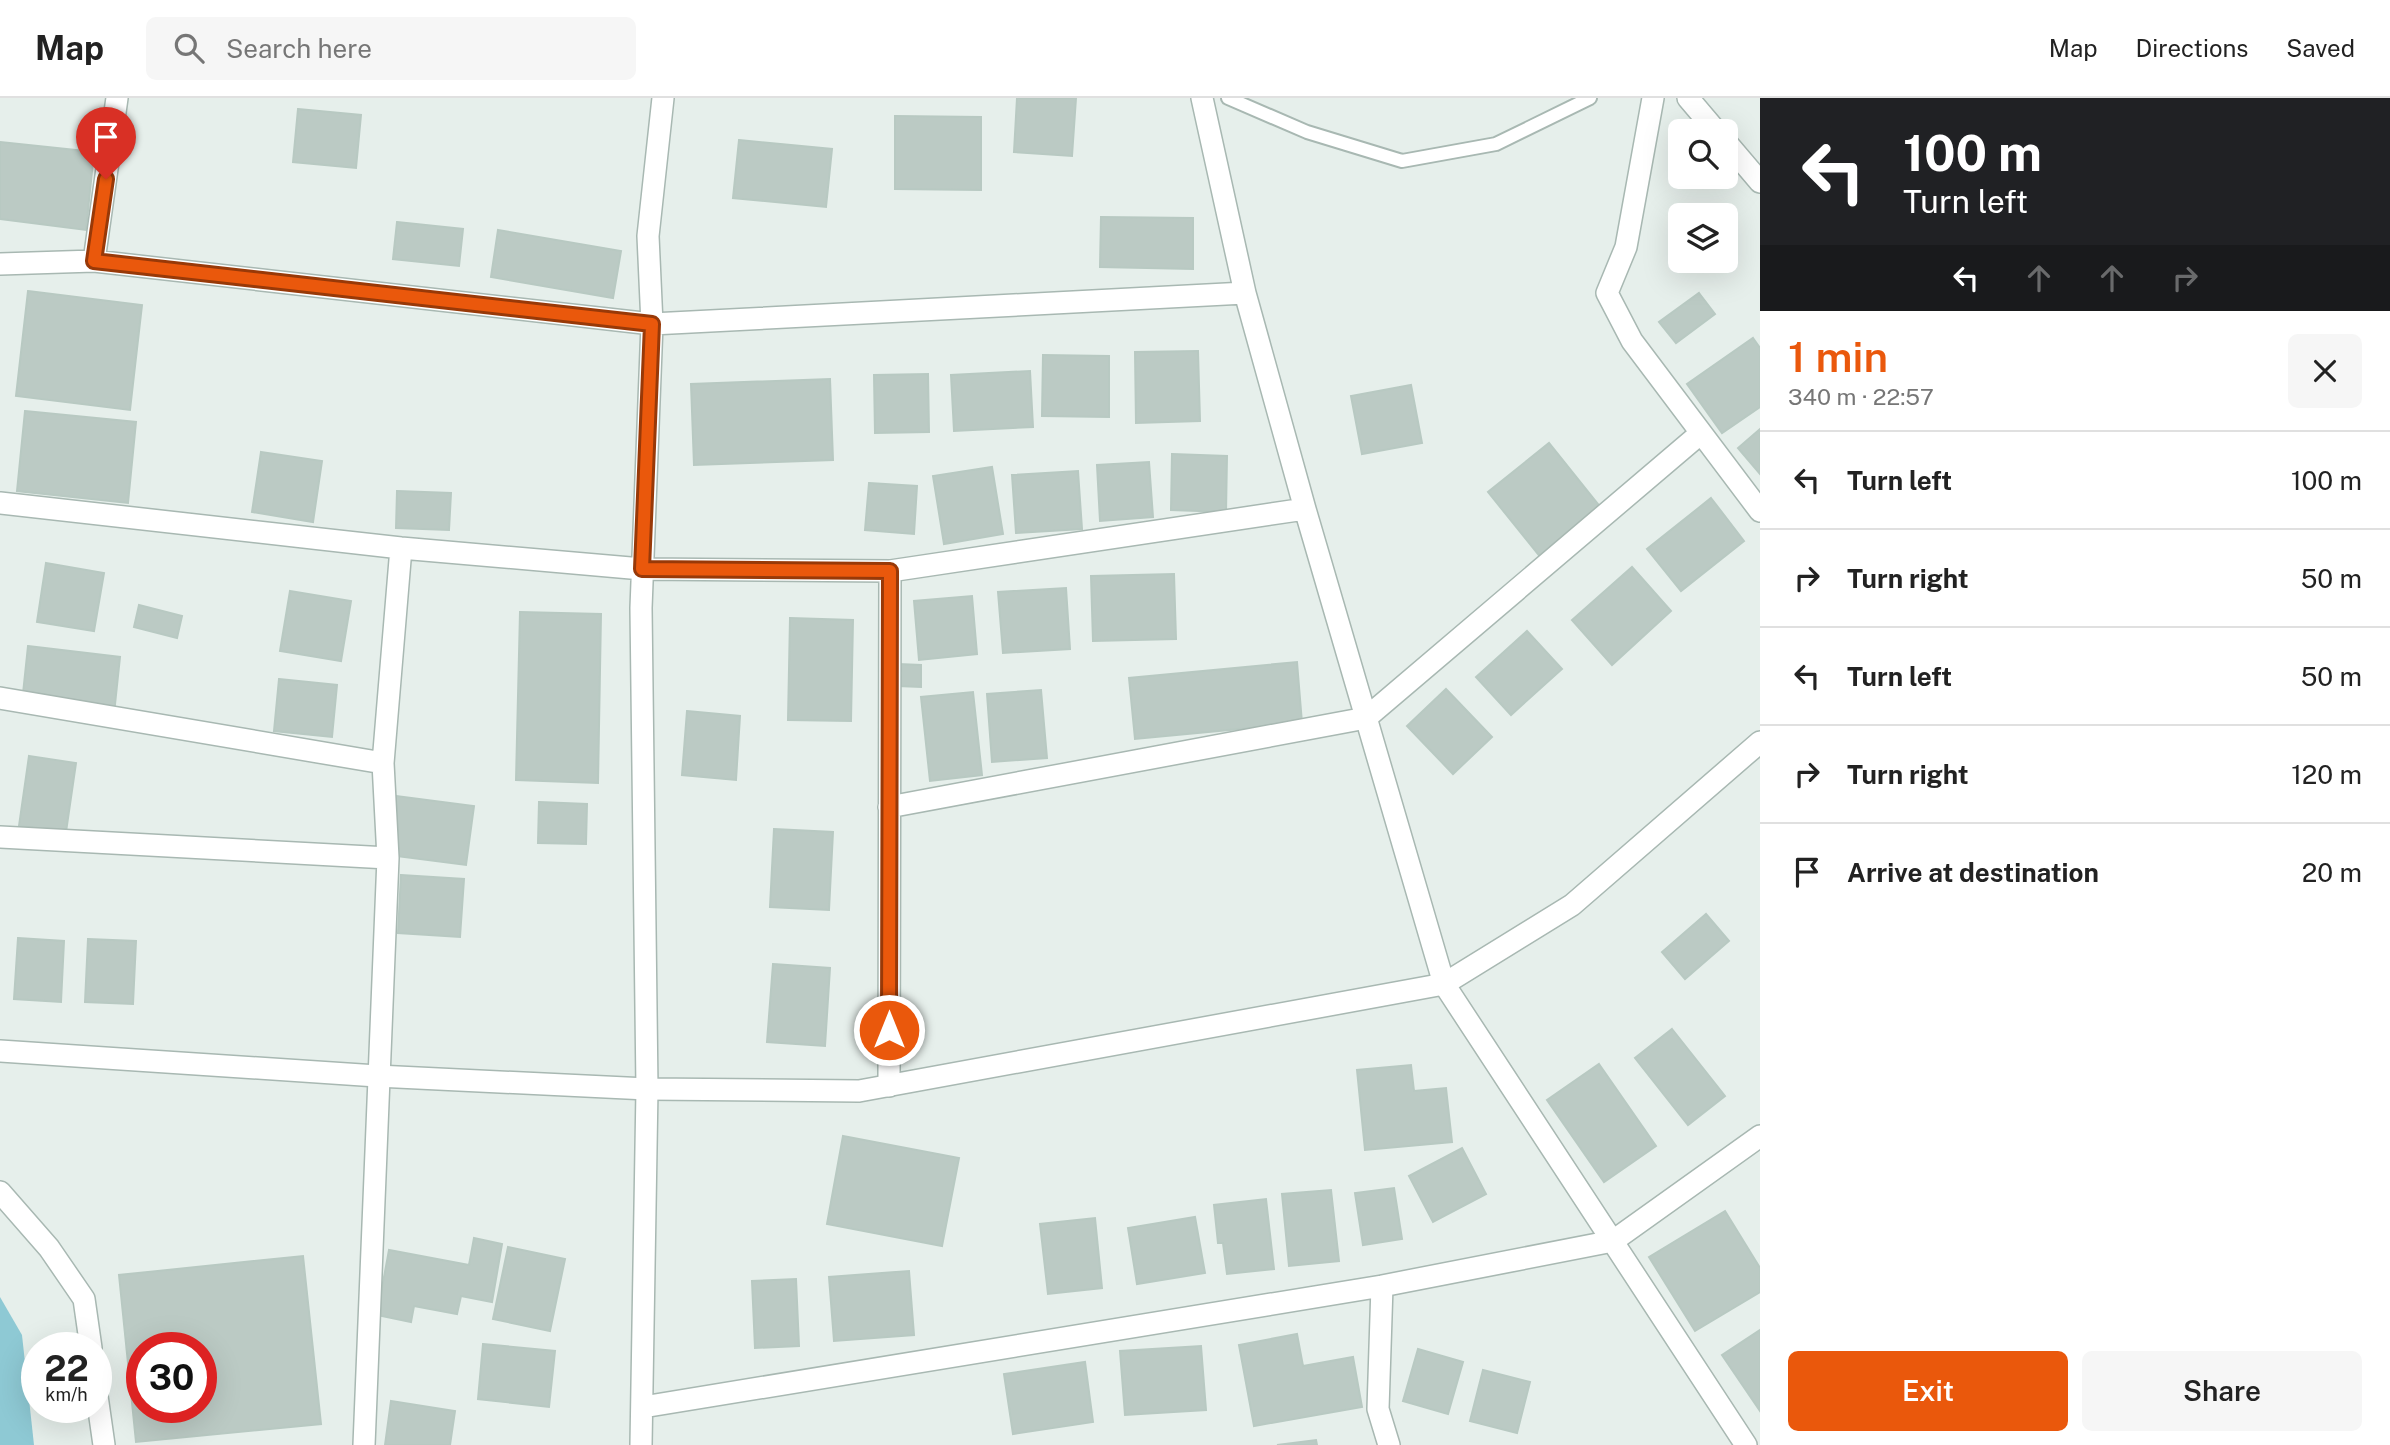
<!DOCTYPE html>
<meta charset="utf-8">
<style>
body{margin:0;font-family:"Public Sans",sans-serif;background:#f6f6f6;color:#222;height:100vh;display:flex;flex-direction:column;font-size:26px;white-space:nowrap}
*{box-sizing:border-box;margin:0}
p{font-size:23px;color:#767676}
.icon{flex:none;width:38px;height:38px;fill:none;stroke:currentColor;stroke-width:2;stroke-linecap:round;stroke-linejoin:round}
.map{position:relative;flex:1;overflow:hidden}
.side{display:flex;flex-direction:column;background:#fff;width:630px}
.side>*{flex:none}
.top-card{background:#202124;color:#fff;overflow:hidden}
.fabs{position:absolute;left:1668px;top:21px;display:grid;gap:14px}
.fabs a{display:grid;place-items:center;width:70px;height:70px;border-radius:10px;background:#fff;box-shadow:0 7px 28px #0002;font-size:35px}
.speed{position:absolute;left:21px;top:1234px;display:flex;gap:14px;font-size:35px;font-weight:700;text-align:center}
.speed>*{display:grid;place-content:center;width:91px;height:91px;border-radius:50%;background:#fff;box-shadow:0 7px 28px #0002;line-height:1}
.speed small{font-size:18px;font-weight:400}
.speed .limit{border:10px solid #d22;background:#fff;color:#111}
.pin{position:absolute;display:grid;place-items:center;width:60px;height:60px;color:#fff;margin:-72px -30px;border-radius:50% 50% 50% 0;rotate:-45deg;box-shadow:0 0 7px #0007}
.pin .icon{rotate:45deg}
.me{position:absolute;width:77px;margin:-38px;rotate:0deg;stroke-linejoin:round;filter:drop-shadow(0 0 5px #0008)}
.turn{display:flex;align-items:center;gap:24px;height:147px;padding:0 28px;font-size:32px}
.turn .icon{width:91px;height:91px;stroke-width:2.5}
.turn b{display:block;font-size:49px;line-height:60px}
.lanes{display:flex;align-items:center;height:66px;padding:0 28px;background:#0003;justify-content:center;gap:35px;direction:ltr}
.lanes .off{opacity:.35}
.round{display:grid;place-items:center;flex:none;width:74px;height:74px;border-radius:10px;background:#f6f6f6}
.overview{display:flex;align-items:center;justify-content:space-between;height:119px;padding:0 28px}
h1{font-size:42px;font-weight:600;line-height:52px;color:#ea580c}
.action{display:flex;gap:14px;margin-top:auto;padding:14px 28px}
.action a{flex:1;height:80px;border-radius:10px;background:#ea580c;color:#fff;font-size:28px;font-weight:600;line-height:80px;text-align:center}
.action a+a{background:#f6f6f6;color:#222}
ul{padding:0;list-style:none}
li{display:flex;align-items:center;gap:21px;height:98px;padding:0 28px;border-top:2px solid #e0e0e0}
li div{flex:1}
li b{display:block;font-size:26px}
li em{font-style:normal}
header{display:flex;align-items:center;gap:42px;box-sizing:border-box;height:98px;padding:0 35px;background:#fff;border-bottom:2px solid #e0e0e0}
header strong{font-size:33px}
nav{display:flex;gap:38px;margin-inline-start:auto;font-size:24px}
.search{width:490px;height:63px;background:#f6f6f6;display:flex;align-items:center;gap:18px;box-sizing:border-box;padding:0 24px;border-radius:10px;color:#767676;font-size:26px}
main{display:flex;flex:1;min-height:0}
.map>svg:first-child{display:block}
</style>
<header>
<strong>Map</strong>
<div class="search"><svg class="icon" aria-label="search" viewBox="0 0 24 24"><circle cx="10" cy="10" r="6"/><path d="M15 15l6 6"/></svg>Search here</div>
<nav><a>Map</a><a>Directions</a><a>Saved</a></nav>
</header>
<main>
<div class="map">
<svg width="1760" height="1347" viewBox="0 0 1760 1347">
<rect width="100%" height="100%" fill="#e6efeb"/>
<path fill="#8ec9d4" d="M0,1199L22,1237L34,1347H0Z"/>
<path fill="#bbcac4" stroke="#b8c9c2" stroke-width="2" fill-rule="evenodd" d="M1017,0H1076L1072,58L1014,54Z
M298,11L361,17L356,70L293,64Z
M895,18L981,19V92L895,91Z
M739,42L832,51L826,109L733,100Z
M0,44L94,54L86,132L0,121Z
M1101,119L1193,120V171L1100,169Z
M397,124L463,131L459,168L393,161Z
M498,132L621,153L613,200L491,179Z
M28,193L142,207L130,312L16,298Z
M1699,195L1715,216L1676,245L1659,224Z
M1753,240L1760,250V309L1722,335L1687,286Z
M1198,253L1200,323L1136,325L1135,254Z
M1043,257L1109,258V319L1042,318Z
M1030,273L1033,329L954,333L951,277Z
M928,276L929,334L875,335L874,277Z
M830,281L833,362L694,367L691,286Z
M1411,287L1422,345L1362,356L1351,298Z
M25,313L136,324L128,405L17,393Z
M1760,331V376L1738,350Z
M1549,345L1602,411L1542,461L1488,394Z
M261,354L322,363L313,424L252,414Z
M1172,356L1227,358L1226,414L1171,412Z
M1149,364L1153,419L1100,423L1097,367Z
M992,369L1003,436L944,446L933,378Z
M1078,373L1082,431L1016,435L1012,377Z
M869,385L917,388L914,436L865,432Z
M397,393L451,395L449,432L396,430Z
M1711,400L1744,443L1681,493L1647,451Z
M46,465L104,475L94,533L37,524Z
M1632,469L1671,513L1612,567L1572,522Z
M1174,476L1176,541L1093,543L1091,478Z
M1066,490L1070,551L1003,555L998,494Z
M290,493L351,503L341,563L280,553Z
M972,498L977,556L919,562L914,503Z
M139,507L182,518L177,540L134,529Z
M520,514L601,516L598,685L516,682Z
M790,520L853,522L851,623L788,622Z
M1527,533L1562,571L1511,617L1476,579Z
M28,548L120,559L114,616L22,605Z
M1297,564L1302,625L1135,641L1129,580Z
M898,566L921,567V589L898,588Z
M279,581L337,587L332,639L274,633Z
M1446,591L1492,639L1453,676L1407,628Z
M1041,592L1047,660L992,664L987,596Z
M973,594L982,677L930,683L921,599Z
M687,613L740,618L736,682L682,677Z
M29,658L76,665L66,734L19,728Z
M396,698L474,708L466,767L388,757Z
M539,704L587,706L586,746L538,745Z
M774,731L833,734L829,812L770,809Z
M401,777L464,781L460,839L398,835Z
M1706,816L1729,843L1685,881L1662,854Z
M18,840L64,843L61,904L14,901Z
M88,841L136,843L133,906L85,904Z
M773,866L830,870L825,948L767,944Z
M1672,931L1725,998L1688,1027L1635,960Z
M1599,966L1656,1048L1604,1084L1547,1002Z
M1411,967L1414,993L1446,990L1452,1044L1365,1052L1357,972Z
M843,1038L959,1060L942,1148L827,1126Z
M1462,1050L1486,1096L1433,1124L1409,1078Z
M1394,1090L1402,1141L1363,1147L1355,1095Z
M1331,1092L1339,1163L1289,1168L1282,1096Z
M1266,1101L1274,1171L1227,1176L1223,1145H1218L1214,1107Z
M1725,1113L1760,1170V1194L1695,1233L1649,1159Z
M1195,1119L1205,1175L1137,1186L1128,1130Z
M1095,1120L1102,1190L1048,1196L1040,1126Z
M474,1140L502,1146L492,1204L461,1198L457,1216L414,1208L411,1224L377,1217L389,1152L469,1167Z
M508,1149L565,1161L550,1233L493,1221Z
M303,1158L321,1326L136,1344L119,1177ZM142,1250H201V1309H142Z
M909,1173L914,1237L834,1243L829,1179Z
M796,1181L799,1248L755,1250L752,1183Z
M1760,1232V1313L1722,1257Z
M1297,1236L1303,1268L1353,1259L1362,1309L1254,1328L1239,1247Z
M483,1246L555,1253L549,1309L478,1301Z
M1201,1248L1206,1312L1125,1317L1120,1253Z
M1418,1251L1463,1264L1448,1316L1403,1303Z
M1085,1264L1093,1324L1013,1336L1004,1276Z
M1483,1272L1530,1284L1517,1335L1470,1323Z
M391,1303L455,1313L450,1347H385Z
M1316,1342L1317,1347H1277Z"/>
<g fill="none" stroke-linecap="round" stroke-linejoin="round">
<g stroke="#a8b8b2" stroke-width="16">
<path id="service" d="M1228,0L1307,34L1402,63L1496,46L1590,0"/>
</g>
<g stroke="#a8b8b2" stroke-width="24">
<path id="minor" d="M1202,0L1245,195L1305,411L1444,886L1746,1347
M1653,0L1626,149L1607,195L1632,243L1760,413
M1688,0L1716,33
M1726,44L1760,84
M94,163L117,0
M0,166L94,163L652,226L1245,195
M0,405L401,450L642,471L890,473L1305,411
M0,600L383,665
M889,709L1366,620L1701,335
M0,739L388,760
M889,988L890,473
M0,1094L49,1150L84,1201L91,1250
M1382,1188L1378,1311L1389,1347
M96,1291L104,1347
M643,1309L1382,1188L1613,1143L1760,1038
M364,1347L388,760L383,665L401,450
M641,1347L647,991L641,510L652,226L648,138L663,0"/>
</g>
<g stroke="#a8b8b2" stroke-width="24">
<path id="tertiary" d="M0,953L377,978L647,991L859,993L1444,886L1572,807L1760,644"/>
</g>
<use href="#service" stroke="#fff" stroke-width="12"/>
<use href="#minor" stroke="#fff" stroke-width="21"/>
<use href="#tertiary" stroke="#fff" stroke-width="21"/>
</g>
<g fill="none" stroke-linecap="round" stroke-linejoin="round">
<g stroke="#983908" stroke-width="18">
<path id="route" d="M106,81L94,163L652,226L642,471L890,473L889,932"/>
</g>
<use href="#route" stroke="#ea580c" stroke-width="12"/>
</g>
</svg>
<div class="fabs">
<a><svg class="icon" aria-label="search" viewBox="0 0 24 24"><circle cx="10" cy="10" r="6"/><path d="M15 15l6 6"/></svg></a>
<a><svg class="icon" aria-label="layers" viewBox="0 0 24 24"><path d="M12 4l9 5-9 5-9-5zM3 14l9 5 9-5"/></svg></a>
</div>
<div class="speed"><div>22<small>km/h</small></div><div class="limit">30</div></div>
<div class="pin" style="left:106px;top:81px;background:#d93025"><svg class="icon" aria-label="arrive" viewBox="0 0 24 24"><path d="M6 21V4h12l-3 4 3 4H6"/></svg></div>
<svg class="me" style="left:889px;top:932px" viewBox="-20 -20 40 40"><circle r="17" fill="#ea580c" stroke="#fff" stroke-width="3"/><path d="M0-11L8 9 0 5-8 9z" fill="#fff"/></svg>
</div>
<section class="side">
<div class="top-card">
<div class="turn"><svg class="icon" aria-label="left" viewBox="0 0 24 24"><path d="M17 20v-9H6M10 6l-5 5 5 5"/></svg><div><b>100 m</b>Turn left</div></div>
<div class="lanes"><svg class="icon" aria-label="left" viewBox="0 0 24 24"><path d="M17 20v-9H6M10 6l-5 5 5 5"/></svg><svg class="icon off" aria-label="ahead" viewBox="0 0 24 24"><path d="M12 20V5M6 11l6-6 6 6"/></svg><svg class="icon off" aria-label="ahead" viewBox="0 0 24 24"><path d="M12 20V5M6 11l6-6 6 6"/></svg><svg class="icon off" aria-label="right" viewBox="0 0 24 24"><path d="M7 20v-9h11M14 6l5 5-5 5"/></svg></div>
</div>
<div class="overview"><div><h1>1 min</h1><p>340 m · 22:57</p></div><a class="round"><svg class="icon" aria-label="close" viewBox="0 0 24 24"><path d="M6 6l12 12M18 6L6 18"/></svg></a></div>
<ul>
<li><svg class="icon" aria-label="left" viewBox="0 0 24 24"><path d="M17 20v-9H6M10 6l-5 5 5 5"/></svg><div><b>Turn left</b></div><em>100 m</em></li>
<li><svg class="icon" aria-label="right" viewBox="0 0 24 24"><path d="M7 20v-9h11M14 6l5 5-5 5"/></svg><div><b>Turn right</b></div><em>50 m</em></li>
<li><svg class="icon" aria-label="left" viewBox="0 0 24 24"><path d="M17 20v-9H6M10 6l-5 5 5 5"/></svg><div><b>Turn left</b></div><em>50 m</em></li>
<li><svg class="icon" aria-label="right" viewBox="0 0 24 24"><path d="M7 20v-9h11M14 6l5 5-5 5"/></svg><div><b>Turn right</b></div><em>120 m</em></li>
<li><svg class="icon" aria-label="arrive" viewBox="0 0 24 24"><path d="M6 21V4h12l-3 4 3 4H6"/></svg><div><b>Arrive at destination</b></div><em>20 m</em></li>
</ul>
<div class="action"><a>Exit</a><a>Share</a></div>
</section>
</main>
